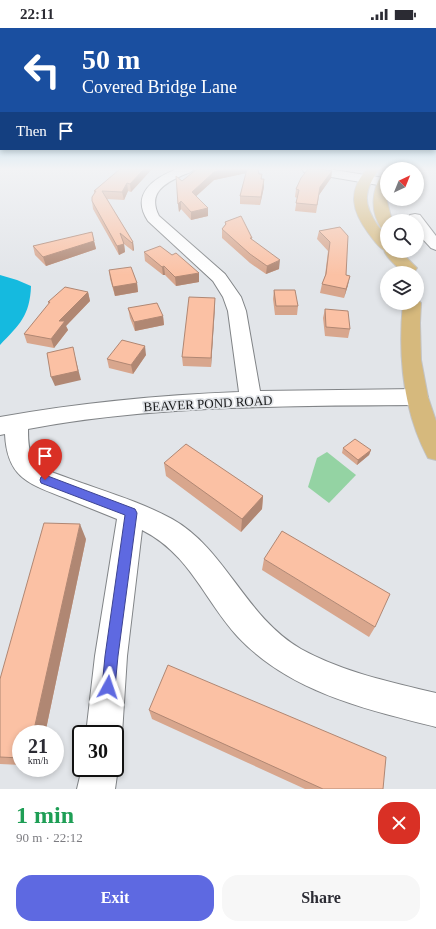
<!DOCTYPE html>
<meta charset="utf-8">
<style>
body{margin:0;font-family:"Times New Roman",serif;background:#f7f7f7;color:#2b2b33;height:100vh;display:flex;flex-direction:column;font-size:15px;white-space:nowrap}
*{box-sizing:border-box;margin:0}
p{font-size:13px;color:#7c7c81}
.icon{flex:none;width:22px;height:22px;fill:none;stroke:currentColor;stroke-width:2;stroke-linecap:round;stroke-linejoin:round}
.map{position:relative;height:761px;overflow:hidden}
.panel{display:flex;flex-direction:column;background:#fff;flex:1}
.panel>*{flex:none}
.hud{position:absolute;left:0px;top:0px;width:436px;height:122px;box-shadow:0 2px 6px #0003;background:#1a4fa0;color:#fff;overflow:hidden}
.needle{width:26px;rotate:43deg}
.controls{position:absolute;left:380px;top:134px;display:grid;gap:8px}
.controls a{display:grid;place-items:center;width:44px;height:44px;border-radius:50%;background:#fff;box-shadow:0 2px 6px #0003;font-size:20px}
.speed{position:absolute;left:12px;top:697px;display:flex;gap:8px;font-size:20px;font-weight:700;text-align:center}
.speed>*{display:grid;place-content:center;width:52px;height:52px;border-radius:50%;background:#fff;box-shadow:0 2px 6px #0003;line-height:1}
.speed small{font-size:10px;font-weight:400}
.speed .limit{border:2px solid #111;border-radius:6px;background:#fff;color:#111}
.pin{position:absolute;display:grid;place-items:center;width:34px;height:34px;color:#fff;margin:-41px -17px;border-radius:50% 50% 50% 0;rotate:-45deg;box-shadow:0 0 4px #0007}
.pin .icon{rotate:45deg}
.me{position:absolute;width:44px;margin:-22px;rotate:5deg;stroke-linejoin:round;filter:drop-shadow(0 0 3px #0008)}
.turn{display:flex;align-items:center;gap:14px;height:84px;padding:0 16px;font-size:18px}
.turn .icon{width:52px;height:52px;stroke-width:2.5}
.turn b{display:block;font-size:28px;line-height:34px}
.then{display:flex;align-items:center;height:38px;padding:0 16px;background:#0003;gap:8px;font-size:15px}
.round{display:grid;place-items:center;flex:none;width:42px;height:42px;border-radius:16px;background:#f7f7f7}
.headline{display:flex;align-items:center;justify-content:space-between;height:68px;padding:0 16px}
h1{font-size:24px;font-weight:700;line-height:30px;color:#1e9e55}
.cta{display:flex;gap:8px;margin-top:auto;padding:8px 16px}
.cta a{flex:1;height:46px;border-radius:16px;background:#5e69e1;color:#fff;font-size:16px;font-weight:700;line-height:46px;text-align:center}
.cta a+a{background:#f7f7f7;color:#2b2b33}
.status{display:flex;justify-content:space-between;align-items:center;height:28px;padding:0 20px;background:#fff;direction:ltr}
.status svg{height:11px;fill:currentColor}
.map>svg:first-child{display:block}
</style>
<div class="status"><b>22:11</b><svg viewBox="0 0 49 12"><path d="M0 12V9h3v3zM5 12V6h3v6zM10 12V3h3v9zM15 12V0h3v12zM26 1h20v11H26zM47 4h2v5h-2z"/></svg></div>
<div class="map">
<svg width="436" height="761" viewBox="0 0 436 761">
<rect width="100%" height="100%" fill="#e2e5e9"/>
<path fill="#94d3a3" d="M327,424L356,447L329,475L308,459L317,430Z"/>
<path fill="#15badf" d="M0,247L17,252L31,258C30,288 19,297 0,317Z"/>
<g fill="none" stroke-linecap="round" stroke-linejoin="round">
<g stroke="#818487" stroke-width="2">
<path id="minor" d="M177,141H194C191,145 188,145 183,147C165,155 147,165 159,188L225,246L241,269L246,283L260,363L417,361L425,364L428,369L425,374L417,377C287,378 156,377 28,401C28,409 28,421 32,428C37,435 46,441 54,445C62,448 71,451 79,454C110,465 143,475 172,491C226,521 245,589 301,621C343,644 390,654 436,665V699C365,681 290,664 238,609C204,572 190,526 142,502L127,628L122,706L115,719V706H86L95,628L117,491C100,484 82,477 65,470C29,456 7,450 5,406L0,407V389C79,375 159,367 239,364L228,283L223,269L213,253L148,193C130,166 154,150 177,141Z
M302,141H328L384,150L387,151V157L384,158L308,145L304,144Z
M415,186L420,187L436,208V222L431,220L419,207L417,205V193H410L408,190L410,187Z
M115,732L118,740L115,761H77L82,740H115Z"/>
</g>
<g stroke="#c3c3c3" stroke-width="2">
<path id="major" d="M367,141H379C364,163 362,175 378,198C381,202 386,206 387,210C388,214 387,219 387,223H400L417,240L415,243C411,244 408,245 405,244C398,241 385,228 384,222C378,219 373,211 369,206C352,183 347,164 367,141Z
M387,144V173L392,193H387V202L382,201C370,184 371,162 383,145Z
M417,271L421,275L420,295L421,332L428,369L436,393V432L428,430C403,383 398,327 403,275H417Z"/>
</g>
<use href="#minor" fill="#fff" fill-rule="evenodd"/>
<use href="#major" fill="#d6b97d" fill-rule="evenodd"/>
</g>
<path fill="#d8a68d" d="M120,141H152L131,164L128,163L124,172L107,171L133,214L134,222L133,223L124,216L125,224L119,227L93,181L92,173L94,165V163Z
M197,141L262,146V151H264V159L260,177L240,176V168L246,145L214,152L196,168L208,180V188L191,192L181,181L179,184L176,148L182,153Z
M332,143L331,150L319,167L316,185L295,183L297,170L295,169L296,161Z
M225,194L252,210V212L279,241L266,246L250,235L222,210V201L225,197Z
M340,199L346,247L348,257L344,270L320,265L322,256L325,248L328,223L317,211L319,203Z
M94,213L96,221L46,238L35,227L33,218Z
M144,224L199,254L176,258L165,247H163L145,233Z
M109,242L137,255L138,264L115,268L110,251Z
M274,262L298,278L297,287H275L273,271Z
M88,264L90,273L66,298L68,302L54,320L27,315L24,306L49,276L48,274Z
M215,270L211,339L183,338L182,329Z
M128,280L163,288L164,297L135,303L130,290Z
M325,281L350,301L348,310L325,308L323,290Z
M146,327L133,346L109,340L107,331Z
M343,420L371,422L369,427L357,437L342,425Z
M164,435L263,468L262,481L241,504L166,448Z
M86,511L45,706H21V737L0,736V651Z
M264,531L375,599L369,609L262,542Z
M149,682L383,761H305L152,691Z"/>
<path fill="#b08773" d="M144,141H152L131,164L130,156Z
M231,141H247V145L214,152L192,172V164L214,144Z
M332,143L331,150L319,167L316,185L320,159Z
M264,151V159L260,177L261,169Z
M127,155L128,163L124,172L122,164Z
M181,173V181L179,184L178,176Z
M208,180V188L191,192V184Z
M94,213L96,221L46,238L43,229Z
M133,214L134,222L133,223L132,215Z
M124,216L125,224L119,227L117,218Z
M280,232L279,241L266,246L267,238Z
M164,238L165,247H163L162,239Z
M199,245V254L176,258L175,249Z
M350,248L348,257L344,270L346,261Z
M137,255L138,264L115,268L113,259Z
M88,264L90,273L66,298L68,302L54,320L51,311L59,293Z
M215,270V279L211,339V330Z
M163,288L164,297L135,303L134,294Z
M145,318L146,327L133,346L131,337Z
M75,329L81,352L55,358L51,349Z
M371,422L369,427L357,437L358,432Z
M263,468L262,481L241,504L242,491Z
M80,496L86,511L45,706H33Z"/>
<path fill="#fbc1a4" stroke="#b08773" d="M120,141H144L130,156L127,155L122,164L102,163L133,214L132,215L120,205L124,216L117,218L92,173V169L96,163H94Z
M197,141H231L214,144L192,164L208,180L191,184L181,173L178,176L176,148L182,153Z
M247,141H258L259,146H262L261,151H264L261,169L240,168Z
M308,141H321L332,143L320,159L317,177L296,175L299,162L296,161L301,150Z
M241,188L252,210H250L280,232L267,238L250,226L222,201L226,196L225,194Z
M340,199L348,208L346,247L350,248L346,261L322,256L326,246L330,214L319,203Z
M92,204L94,213L43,229L33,218Z
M160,218L172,227L176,225L199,245L175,249L164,238L162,239L144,224Z
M131,239L137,255L113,259L109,242Z
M65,259L88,264L59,293H65L51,311L24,306L50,274H48Z
M274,262H295L298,278H276Z
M189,269L215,270L211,330L182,329Z
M157,275L163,288L134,294L128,280Z
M325,281L348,283L350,301L326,299Z
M122,312L145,318L131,337L107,331Z
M73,319L78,343L51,349L47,325Z
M355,411L371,422L358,432L343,420Z
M186,416L263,468L242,491L164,435Z
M44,495L80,496L33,706H21V730L0,729V651Z
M282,503L390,566L375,599L264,531Z
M168,637L386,729L383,761H323L149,682Z"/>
<linearGradient id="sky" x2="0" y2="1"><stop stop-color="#53b6e4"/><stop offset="0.57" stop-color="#f2f3f5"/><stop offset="1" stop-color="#f2f3f5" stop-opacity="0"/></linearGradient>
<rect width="436" height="247" fill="url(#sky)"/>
<path fill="#5e69e1" stroke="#3d4492" d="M45,447L135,481L137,485L118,628L115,659L113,664L108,666L104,664L102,659L105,628L125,487L41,455L40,452L41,449Z"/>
<g text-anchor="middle" stroke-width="3.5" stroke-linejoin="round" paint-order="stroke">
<g font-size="13" fill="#18191a" stroke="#e2e5e9">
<text transform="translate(208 375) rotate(-3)" y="5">BEAVER POND ROAD</text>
</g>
</g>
</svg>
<div class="controls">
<a><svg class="needle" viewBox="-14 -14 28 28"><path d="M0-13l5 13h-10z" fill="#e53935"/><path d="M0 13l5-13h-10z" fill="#7c7c81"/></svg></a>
<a><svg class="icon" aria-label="search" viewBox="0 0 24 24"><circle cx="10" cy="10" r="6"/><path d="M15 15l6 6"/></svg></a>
<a><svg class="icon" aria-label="layers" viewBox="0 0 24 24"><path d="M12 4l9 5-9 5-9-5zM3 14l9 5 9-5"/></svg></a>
</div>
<div class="speed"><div>21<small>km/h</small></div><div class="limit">30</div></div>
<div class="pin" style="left:45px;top:452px;background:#d93025"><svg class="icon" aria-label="arrive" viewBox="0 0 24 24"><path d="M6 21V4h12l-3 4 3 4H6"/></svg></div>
<svg class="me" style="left:108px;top:659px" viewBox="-20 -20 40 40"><path d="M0-17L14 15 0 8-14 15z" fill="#5e69e1" stroke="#fff" stroke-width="4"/></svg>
<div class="hud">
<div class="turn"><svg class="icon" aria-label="left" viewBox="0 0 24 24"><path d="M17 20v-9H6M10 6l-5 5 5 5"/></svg><div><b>50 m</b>Covered Bridge Lane</div></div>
<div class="then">Then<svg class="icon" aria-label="arrive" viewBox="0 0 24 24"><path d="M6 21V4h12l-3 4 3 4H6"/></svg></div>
</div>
</div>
<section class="panel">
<div class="headline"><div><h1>1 min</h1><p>90 m · 22:12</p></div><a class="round" style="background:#d93025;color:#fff"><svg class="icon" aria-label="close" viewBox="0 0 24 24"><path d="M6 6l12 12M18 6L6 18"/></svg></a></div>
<div class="cta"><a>Exit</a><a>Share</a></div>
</section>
